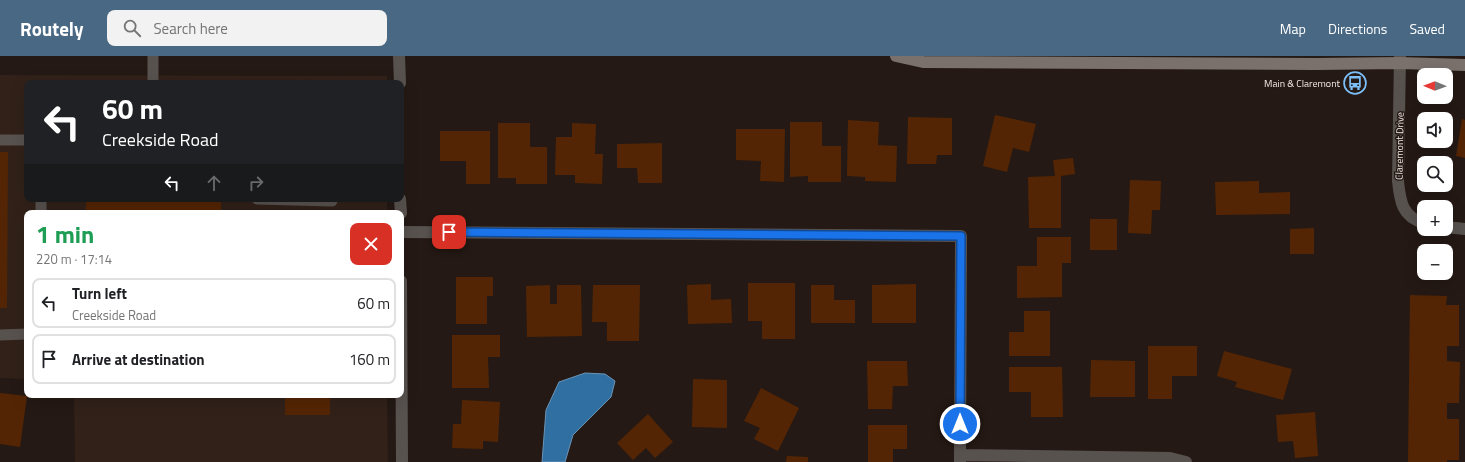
<!DOCTYPE html>
<meta charset="utf-8">
<style>
body{margin:0;font-family:"Titillium Web",sans-serif;background:#f2f2f2;color:#202124;height:100vh;display:flex;flex-direction:column;font-size:15px;white-space:nowrap}
*{box-sizing:border-box;margin:0}
p{font-size:13px;color:#757577}
.icon{flex:none;width:22px;height:22px;fill:none;stroke:currentColor;stroke-width:2;stroke-linecap:round;stroke-linejoin:round}
.map{position:relative;flex:1;overflow:hidden}
.sheet{position:absolute;left:24px;top:154px;width:380px;height:188px;display:flex;flex-direction:column;background:#fff;border-radius:8px;box-shadow:0 4px 16px #0002}
.sheet>*{flex:none}
.banner{position:absolute;left:24px;top:24px;width:380px;height:122px;border-radius:8px;box-shadow:0 4px 16px #0002;background:#202124;color:#fff;overflow:hidden}
.needle{width:26px;rotate:271deg}
.buttons{position:absolute;left:1417px;top:12px;display:grid;gap:8px}
.buttons a{display:grid;place-items:center;width:36px;height:36px;border-radius:8px;background:#fff;box-shadow:0 4px 16px #0002;font-size:20px}
.pin{position:absolute;display:grid;place-items:center;width:34px;height:34px;color:#fff;margin:-17px;border-radius:8px;box-shadow:0 2px 6px #0006}
.me{position:absolute;width:44px;margin:-22px;rotate:0deg;stroke-linejoin:round;filter:drop-shadow(0 0 3px #0008)}
.turn{display:flex;align-items:center;gap:14px;height:84px;padding:0 12px;font-size:18px}
.turn .icon{width:52px;height:52px;stroke-width:2.5}
.turn b{display:block;font-size:28px;line-height:34px}
.lanes{display:flex;align-items:center;height:38px;padding:0 12px;background:#0003;justify-content:center;gap:20px;direction:ltr}
.lanes .off{opacity:.35}
.round{display:grid;place-items:center;flex:none;width:42px;height:42px;border-radius:8px;background:#f2f2f2}
.headline{display:flex;align-items:center;justify-content:space-between;height:68px;padding:0 12px}
h1{font-size:24px;font-weight:700;line-height:30px;color:#1e9e55}
ul{padding:0;list-style:none}
li{display:flex;align-items:center;gap:12px;height:50px;margin:0 8px 6px;padding:0 4px;border:2px solid #e0e0e0;border-radius:8px}
li div{flex:1}
li b{display:block;font-size:15px}
li em{font-style:normal}
header{display:flex;align-items:center;gap:24px;box-sizing:border-box;height:56px;padding:0 20px;background:#496883;color:#fff}
header strong{font-size:19px}
nav{display:flex;gap:22px;margin-inline-start:auto;font-size:14px}
.search{width:280px;height:36px;background:#f2f2f2;display:flex;align-items:center;gap:10px;box-sizing:border-box;padding:0 14px;border-radius:8px;color:#757577;font-size:15px}
.map>svg:first-child{display:block}
</style>
<header>
<strong>Routely</strong>
<div class="search"><svg class="icon" aria-label="search" viewBox="0 0 24 24"><circle cx="10" cy="10" r="6"/><path d="M15 15l6 6"/></svg>Search here</div>
<nav><a>Map</a><a>Directions</a><a>Saved</a></nav>
</header>
<div class="map">
<svg width="1465" height="406" viewBox="0 0 1465 406">
<rect width="100%" height="100%" fill="#241914"/>
<path fill="#312119" d="M0,19L387,20V27H27V143H387V157H27V323L0,322Z
M74,339H387L388,406H75Z"/>
<path fill="#306fa1" stroke="#6a94b6" d="M585,317L605,318L615,325L611,341L573,379L565,406H542L546,354L559,326Z"/>
<path fill="#542504" d="M995,59L1036,68L1029,96L1013,92L1007,116L983,110Z
M908,61L952,62V99H937L936,108H907Z
M1462,63L1465,64V102L1456,100Z
M848,64L879,66L878,89L897,90L896,126L865,125V121L847,120Z
M790,66H822V90H841V126H808V120L790,121Z
M498,67H530V91H547V128H516V122H498Z
M572,67L596,68L595,98H603L602,128L575,127V119H555L556,81H572Z
M736,73H785L784,126L760,125L761,105L736,104Z
M440,75H490V128H466V105H440Z
M662,87V127H638L637,112H617V88Z
M0,96H8L7,252H0Z
M1073,102L1075,118L1061,120V172H1029L1028,121L1055,120L1053,104Z
M1130,124L1161,125L1160,154H1152L1151,178L1128,177Z
M1259,125V137L1290,136V158L1216,159L1215,126Z
M86,143H221V157H86Z
M1090,163H1117V194H1090Z
M1314,172V198H1290V173Z
M1037,181H1071V207H1062V241L1017,242V210H1037Z
M456,221H493V240H487V268H456Z
M748,227H795V283H762V265H748Z
M711,228V244L731,243L732,267L688,268L687,229Z
M916,228V267H872V229Z
M550,229V248H557V229H581L582,280L527,281L526,230Z
M593,229H640L639,285H607V266H592Z
M811,229H834V244H855V267H811Z
M1410,239L1447,240L1446,249H1459V290H1447V305L1460,306L1459,347H1447V363H1459V404H1447V406H1408Z
M1024,255H1050V300H1009V276H1024Z
M452,279H500V301H488L489,332H452Z
M1148,290H1197V320H1172V343H1148Z
M1224,295L1292,313L1283,344L1235,331L1237,326L1217,320Z
M1091,304L1135,305V341H1090Z
M867,305H907L908,330H893L892,353H868Z
M1009,311H1062L1063,361H1031V336H1009Z
M693,323L727,324V372L692,371Z
M761,332L799,352L778,395L754,383L760,372L744,365Z
M0,337L27,340L20,391L0,388Z
M285,339H330V359H285Z
M462,344L500,346L498,386L483,385V393L452,392L453,368H461Z
M1315,356L1318,400L1295,402L1293,385L1278,386L1276,359Z
M648,358L673,386L655,402L646,392L633,404L617,387Z
M868,369H907V393H893V406H868Z
M787,400L808,401V406H786Z"/>
<g fill="none" stroke-linecap="round" stroke-linejoin="round">
<path stroke="#58524f" stroke-width="11" d="M153,27V0
M0,84H27
M257,143L332,145V143
M41,157V143
M0,279L27,278"/>
<path stroke="#58524f" stroke-width="12" d="M399,0L400,27
M1400,0L1398,125C1400,145 1402,161 1424,167
M400,143L401,157
M1446,171L1465,173
M401,176L961,180L960,406
M401,225L402,406
M960,399L1170,402L1186,406"/>
<path stroke="#7a716c" stroke-width="12" d="M896,0L923,6L1316,8L1400,7L1465,9"/>
</g>
<g fill="none" stroke-linecap="round" stroke-linejoin="round">
<g stroke="#114b97" stroke-width="10">
<path id="route" d="M449,176L961,180L960,368"/>
</g>
<use href="#route" stroke="#1a73e8" stroke-width="7"/>
</g>
<defs>
<g id="bus-ring" transform="scale(1.15)"><circle r="9.5" fill="#241914" stroke="#7bbef8" stroke-width="1.5"/><path d="M-5-6H5V4H4V6H2V4H-2V6H-4V4H-5ZM-3.5-4V0h7V-4ZM-3.5 1.2v1.5H-2V1.2ZM2 1.2v1.5H3.5V1.2Z" fill="#7bbef8"/></g>
</defs>
<g fill-rule="evenodd">
<use href="#bus-ring" x="1355" y="27"/>
</g>
<g text-anchor="middle" stroke-width="3" stroke-linejoin="round" paint-order="stroke">
<g font-size="10" fill="#f3ebe7" stroke="#241914" text-anchor="end">
<text x="1340" y="31">Main &amp; Claremont</text>
</g>
<g font-size="10" fill="#f3ebe7" stroke="#241914">
<text transform="translate(1399 90) rotate(-89)" y="4">Claremont Drive</text>
</g>
</g>
</svg>
<div class="buttons">
<a><svg class="needle" viewBox="-14 -14 28 28"><path d="M0-13l5 13h-10z" fill="#e53935"/><path d="M0 13l5-13h-10z" fill="#757577"/></svg></a>
<a><svg class="icon" aria-label="sound" viewBox="0 0 24 24"><path d="M4 9h4l5-4v14l-5-4H4zM17 9q2 3 0 6"/></svg></a>
<a><svg class="icon" aria-label="search" viewBox="0 0 24 24"><circle cx="10" cy="10" r="6"/><path d="M15 15l6 6"/></svg></a>
<a>+</a>
<a>−</a>
</div>
<div class="pin" style="left:449px;top:176px;background:#d93025"><svg class="icon" aria-label="arrive" viewBox="0 0 24 24"><path d="M6 21V4h12l-3 4 3 4H6"/></svg></div>
<svg class="me" style="left:960px;top:368px" viewBox="-20 -20 40 40"><circle r="17" fill="#1a73e8" stroke="#fff" stroke-width="3"/><path d="M0-11L8 9 0 5-8 9z" fill="#fff"/></svg>
<div class="banner">
<div class="turn"><svg class="icon" aria-label="left" viewBox="0 0 24 24"><path d="M17 20v-9H6M10 6l-5 5 5 5"/></svg><div><b>60 m</b>Creekside Road</div></div>
<div class="lanes"><svg class="icon" aria-label="left" viewBox="0 0 24 24"><path d="M17 20v-9H6M10 6l-5 5 5 5"/></svg><svg class="icon off" aria-label="ahead" viewBox="0 0 24 24"><path d="M12 20V5M6 11l6-6 6 6"/></svg><svg class="icon off" aria-label="right" viewBox="0 0 24 24"><path d="M7 20v-9h11M14 6l5 5-5 5"/></svg></div>
</div>
<section class="sheet">
<div class="headline"><div><h1>1 min</h1><p>220 m · 17:14</p></div><a class="round" style="background:#d93025;color:#fff"><svg class="icon" aria-label="close" viewBox="0 0 24 24"><path d="M6 6l12 12M18 6L6 18"/></svg></a></div>
<ul>
<li><svg class="icon" aria-label="left" viewBox="0 0 24 24"><path d="M17 20v-9H6M10 6l-5 5 5 5"/></svg><div><b>Turn left</b><p>Creekside Road</p></div><em>60 m</em></li>
<li><svg class="icon" aria-label="arrive" viewBox="0 0 24 24"><path d="M6 21V4h12l-3 4 3 4H6"/></svg><div><b>Arrive at destination</b></div><em>160 m</em></li>
</ul>
</section>
</div>
